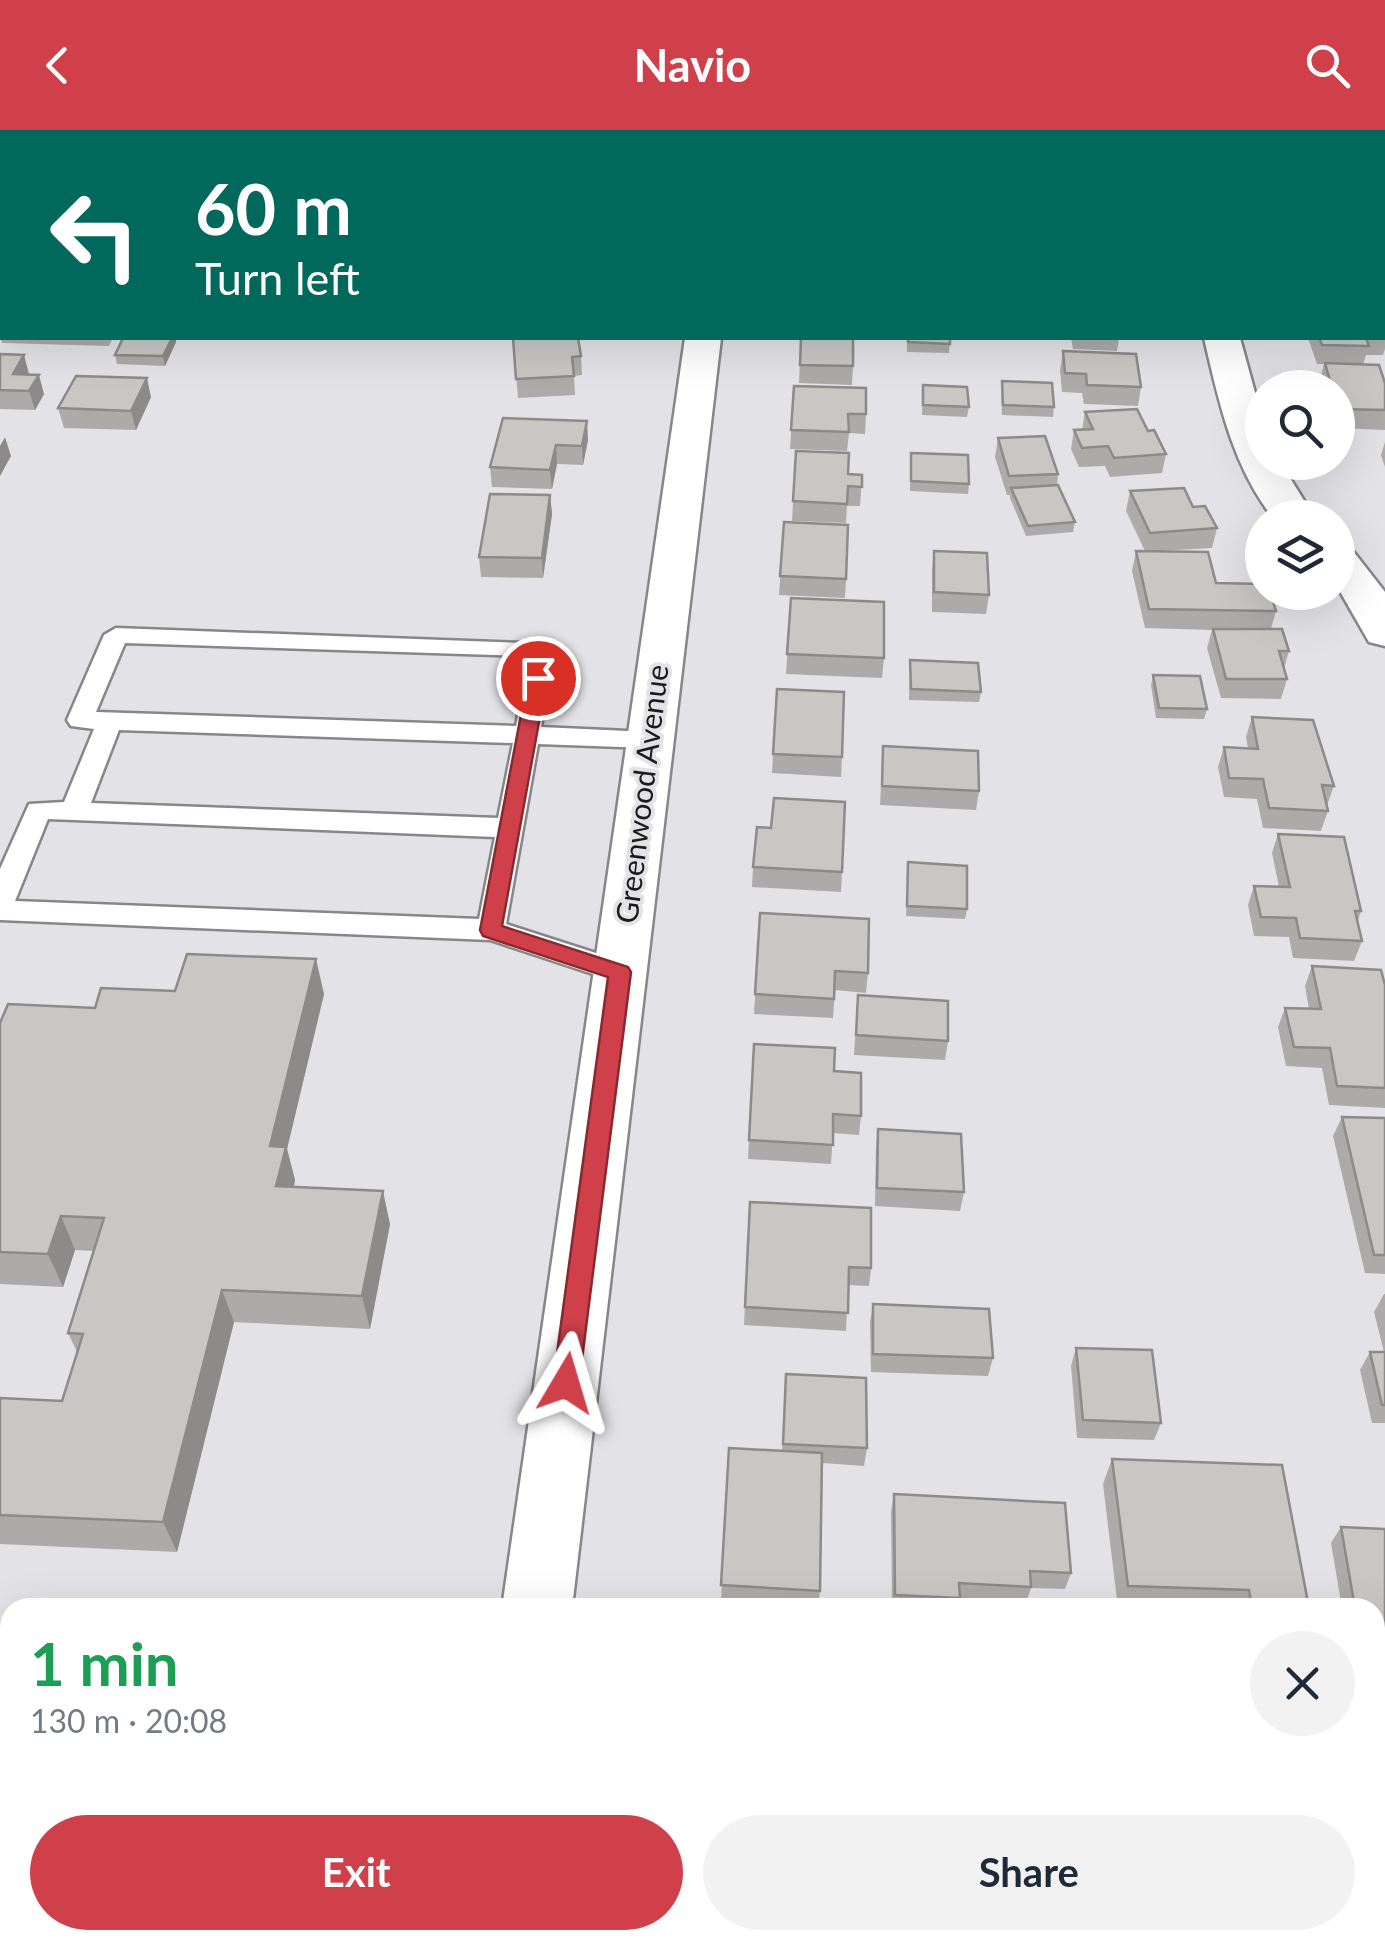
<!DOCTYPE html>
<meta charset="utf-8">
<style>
body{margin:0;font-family:Lato,sans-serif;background:#f2f2f3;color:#1f2937;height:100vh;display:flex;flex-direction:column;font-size:38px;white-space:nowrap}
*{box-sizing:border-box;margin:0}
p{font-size:32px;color:#747a83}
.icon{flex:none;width:55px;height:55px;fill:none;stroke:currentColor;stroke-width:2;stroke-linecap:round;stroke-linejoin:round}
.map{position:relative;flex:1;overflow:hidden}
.panel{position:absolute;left:0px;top:1468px;width:1385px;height:352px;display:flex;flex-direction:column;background:#fff;border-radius:30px 30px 0 0;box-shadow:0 10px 40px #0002}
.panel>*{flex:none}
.top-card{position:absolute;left:0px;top:0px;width:1385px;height:210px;box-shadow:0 10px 40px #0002;background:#00695c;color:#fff;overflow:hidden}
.fabs{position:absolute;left:1245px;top:240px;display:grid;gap:20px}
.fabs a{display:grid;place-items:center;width:110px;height:110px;border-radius:50%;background:#fff;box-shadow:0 10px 40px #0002;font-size:50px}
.pin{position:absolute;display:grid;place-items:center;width:85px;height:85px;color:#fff;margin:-42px;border:5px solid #fff;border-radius:50%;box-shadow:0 2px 10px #0007}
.me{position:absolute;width:110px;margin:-55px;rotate:7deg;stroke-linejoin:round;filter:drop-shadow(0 0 8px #0008)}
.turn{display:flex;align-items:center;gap:35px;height:210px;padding:0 30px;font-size:45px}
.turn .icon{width:130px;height:130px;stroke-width:2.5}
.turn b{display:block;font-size:70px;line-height:85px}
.round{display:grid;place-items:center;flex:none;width:105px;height:105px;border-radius:52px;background:#f2f2f3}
.head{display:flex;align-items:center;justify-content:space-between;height:170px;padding:0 30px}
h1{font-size:60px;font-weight:700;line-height:75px;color:#1e9e55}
.cta{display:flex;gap:20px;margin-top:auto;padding:20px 30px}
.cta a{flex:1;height:115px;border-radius:60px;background:#d0404a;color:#fff;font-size:40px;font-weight:700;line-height:115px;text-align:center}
.cta a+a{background:#f2f2f3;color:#1f2937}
header{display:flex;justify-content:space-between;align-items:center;height:130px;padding:0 30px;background:#d0404a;color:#fff;font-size:45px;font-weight:700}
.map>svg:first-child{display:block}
</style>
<header><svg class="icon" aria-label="back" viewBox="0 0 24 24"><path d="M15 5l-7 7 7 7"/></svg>Navio<svg class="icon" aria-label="search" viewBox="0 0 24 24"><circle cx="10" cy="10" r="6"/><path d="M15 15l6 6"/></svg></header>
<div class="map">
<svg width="1385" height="1818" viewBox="0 0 1385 1818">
<rect width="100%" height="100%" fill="#e3e2e6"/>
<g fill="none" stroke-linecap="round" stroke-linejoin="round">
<g stroke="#87878b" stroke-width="5">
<path id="lane" d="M116,498L552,514L555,519L541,597L649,602L662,610L649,618L538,614L506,794L630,834L635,842L630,850L620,853L490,810L0,790V739L29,674L64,672L94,599L71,596L67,590L104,505ZM125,513L529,526L516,596L96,582ZM119,600L513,613L498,688L91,673ZM48,689L74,690L495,707L479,789L15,771Z
M1027,1810H1069V1818H1027Z"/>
</g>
<g stroke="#87878b" stroke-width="5">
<path id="street" d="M1150,0H1182L1183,2H1152Z
M1204,208H1240L1262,288V332H1280L1315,388H1273C1232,335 1219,272 1204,208Z
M1338,417L1353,421L1385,462V516L1369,512L1338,458Z
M0,1590H10V1664H0Z
M115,1810H193L191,1818H113Z"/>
</g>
<g stroke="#87878b" stroke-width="5">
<path id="secondary" d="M714,0H746V2H715Z
M685,208H721L572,1478H502Z
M1375,1667L1385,1668V1744L1375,1743Z
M464,1810H542V1818H464Z"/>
</g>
<use href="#lane" fill="#fff" fill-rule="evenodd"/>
<use href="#street" fill="#fff" fill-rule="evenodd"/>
<use href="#secondary" fill="#fff" fill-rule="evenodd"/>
</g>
<path fill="#adaba9" d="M1382,9H1385V56H1382Z
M2,185V208H113L109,216L2,213L0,206V189Z
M1382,196H1385V219L1383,225H1366L1363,235L1385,253V300L1338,298V258H1321L1319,252L1324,234H1317L1308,208H1382Z
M123,208H176V212L165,236L117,234L115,225Z
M513,208L581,226L582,245L574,246L575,265L518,268Z
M801,208L853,236L852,255L799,253Z
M907,208H950L949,223L907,222Z
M1071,208H1119L1117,221L1073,219Z
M1063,221L1141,257L1138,276L1084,274L1082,263L1062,262L1060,240Z
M0,224L29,244L44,264L35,280L0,279Z
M1002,251L1054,277L1053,287L1002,285L1001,261Z
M923,255L969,277L967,287L922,285Z
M794,256L866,284L865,304L849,303L847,321L790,319Z
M151,267L136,300L64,298L58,278Z
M1085,282L1148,301L1166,324L1162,343L1110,347L1105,336L1079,337L1071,319L1074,300H1082Z
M503,288L588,310L583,335L557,334L552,359L492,357L490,337Z
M998,308L1058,344L1057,355L1075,392L1073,402L1026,406L1010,368V365H1007L995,327Z
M1385,312V337L1381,325Z
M796,321L848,344L862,345L860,376H847L846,393L792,391Z
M911,323L969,354L968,364L910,361Z
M1130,361L1193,377L1217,398L1212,418L1157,421L1216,453L1276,481L1271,499L1289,521L1284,539L1287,549L1281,569L1221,568L1207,518L1212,500L1145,498L1132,441L1136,421H1145L1126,381Z
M550,365L552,384L543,448L481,447L479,427Z
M784,392L846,449L845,468L779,465Z
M934,421L989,465L986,484L932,482V440Z
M791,468L884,528L882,548L786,544Z
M910,530L981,562L979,572L909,570Z
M1153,545L1207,579L1204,589L1156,588L1151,555Z
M777,559L842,627L841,647L772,643Z
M1252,587L1334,656L1327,675L1328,681L1321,701L1263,698L1257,669L1224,667L1218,637L1224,617L1248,618L1246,607Z
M883,616L979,661L976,680L880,675Z
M771,698L842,742L841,762L752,757L753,737Z
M1278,704L1361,781L1358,791L1362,811L1354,831L1293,828L1289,807L1254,806L1248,775L1254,756L1279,757L1272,723Z
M908,732L967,779L965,789L906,786Z
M760,783L868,843L866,863L835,860L833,888L754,884Z
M1312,836L1385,855V978L1329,975L1322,938L1286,936L1278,897L1285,878L1309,879L1305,856Z
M324,864L287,1019L295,1050L294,1057L390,1094L370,1199L234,1192L177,1422L0,1414V1268L62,1271L77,1222L68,1203L94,1121L75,1120L63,1157L0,1154V893L95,878Z
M858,865L948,911L945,930L854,925Z
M754,914L834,941L861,986L859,1005L833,1003L831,1034L748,1029Z
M1342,987L1385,988V1144L1365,1143L1333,1006Z
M878,999L964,1062L960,1081L875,1076L876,1018Z
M750,1072L871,1138L869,1156L848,1155L846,1201L744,1195Z
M1384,1164H1385V1293H1372L1360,1240L1370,1222H1384L1374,1182Z
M873,1174L993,1228L988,1246L871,1242L870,1192Z
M1076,1218L1161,1293L1154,1310L1077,1308L1071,1236Z
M786,1244L867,1318L864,1336L822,1333L820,1461L818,1477L721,1471L729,1318L782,1321Z
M1112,1329L1309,1478H1118L1103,1354Z
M894,1364L1071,1443L1065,1459L1031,1458L1026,1473L960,1469L958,1478H892L891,1381Z
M1341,1397L1385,1399V1514H1375V1478H1342L1331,1413Z"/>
<path fill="#8d8b89" d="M118,0H241V2H118Z
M172,208H176V212L165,236L163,226Z
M24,225L29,244L20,261L13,244Z
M39,245L44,264L35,280L29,261Z
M147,248L151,267L136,300L131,281Z
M587,291L588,310L583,335L582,316Z
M5,307L11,326L0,346V316Z
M556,315L557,334L552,359L550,340Z
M550,365L552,384L543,448L542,428Z
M316,829L324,864L287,1019L295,1050L286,1090L276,1056L270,1016Z
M383,1061L390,1094L370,1199L362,1166Z
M61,1086L75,1120L63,1157L48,1124Z
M222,1160L234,1192L177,1422L163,1392Z"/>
<path fill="#c9c7c4" stroke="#8d8b89" stroke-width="2.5" d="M281,0H347L346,2H280Z
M391,0H458L457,2H390Z
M475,0H555V2H475Z
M575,0H644V2H575Z
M817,0H916V2H817Z
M995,0L1032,1L1033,2H995Z
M1055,0L1097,1V2H1055Z
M1382,9H1385V38H1382Z
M1382,78H1385V95H1382Z
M123,208H172L163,226L115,225Z
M513,208H578L581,226L572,227L574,246L516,249Z
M801,208H853V236L800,235Z
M908,208H950V214L908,212Z
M1319,208H1366L1369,216L1322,215Z
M1063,221L1136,224L1141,257L1087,255L1086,244L1065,243Z
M0,224L24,225L13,244L39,245L29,261L0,260Z
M1325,233L1379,235L1385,253V280L1338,279V258H1332Z
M76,246L147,248L131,281L58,278Z
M1002,251L1052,253L1054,277L1003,275Z
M923,255L967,257L969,277L923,275Z
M794,256L866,258V284H848L849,302L791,300Z
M1137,279L1148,301L1154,300L1166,324L1114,328L1108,316L1082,318L1074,300L1093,299L1085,282Z
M503,288L587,291L582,316L556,315L550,340L490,337Z
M1045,306L1058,344L1009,346L998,308Z
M796,321L849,323L848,344L862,345V357L848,356L847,374L793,371Z
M911,323L968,325L969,354L911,351Z
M1058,355L1075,392L1028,396L1011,358Z
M1184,358L1193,377L1205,376L1217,398L1150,403L1130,361Z
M490,364L550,365L542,428L479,427Z
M784,392L848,395L846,449L780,446Z
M934,421L987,423L989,465L934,462Z
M1136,421L1208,422L1216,453L1262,454V462H1270L1276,481L1149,479Z
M791,468L884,472V528L787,524Z
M1213,499H1282L1289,521H1279L1287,549H1226Z
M910,530L978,533L981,562L911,559Z
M1153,545L1200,546L1207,579L1159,578Z
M777,559L844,562L842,627L773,624Z
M1252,587L1313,590L1334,656L1322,655L1328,681L1269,678L1263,649L1229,648L1224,617L1258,619Z
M883,616L978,621L979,661L882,656Z
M774,668L845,672L842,742L753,737L757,697L771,698Z
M1278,704L1344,707L1361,781H1355L1362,811L1300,808L1296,788L1261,787L1254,756L1290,757Z
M908,732L967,736V779L907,776Z
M760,783L869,789L868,843L835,841L834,869L755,864Z
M187,824L316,829L270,1016L286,1017L276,1056L383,1061L362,1166L222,1160L163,1392L0,1385V1268L62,1271L83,1204L68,1203L104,1088L61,1086L48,1124L0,1122V893L8,874L95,878L101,858L175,861Z
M1312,836L1381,840L1385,855V958L1337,956L1330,918L1294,917L1285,878L1321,879Z
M858,865L948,871V911L856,905Z
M754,914L835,918L834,941L861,943V986L833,984V1015L749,1010Z
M1342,987L1385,988V1125H1374Z
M878,999L961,1004L964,1062L877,1058Z
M750,1072L871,1078V1138L849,1137L848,1183L745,1177Z
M873,1174L989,1179L993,1228L873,1224Z
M1076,1218L1152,1220L1161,1293L1083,1290Z
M1370,1222H1385V1275H1382Z
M786,1244L866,1248L867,1318L783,1314Z
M729,1318L822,1323L820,1461L721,1455Z
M1112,1329L1282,1335L1309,1478H1252L1249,1460L1128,1456Z
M894,1364L1065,1373L1071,1443L1030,1441L1031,1457L959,1453L960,1468L895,1465Z
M1341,1397L1385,1399V1498L1375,1497V1478H1355Z"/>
<path fill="#d0404a" stroke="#872a30" stroke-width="2.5" d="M538,542L547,548L502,796L628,837L631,842L579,1253L576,1261L566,1265L557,1261L553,1253L608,847L483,806L480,800L528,548Z"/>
<g text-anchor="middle" stroke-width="8" stroke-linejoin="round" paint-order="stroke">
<g font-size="30" fill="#1b1b1c" stroke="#e3e2e6">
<text transform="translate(643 664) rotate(-83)" y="10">Greenwood Avenue</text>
</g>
</g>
</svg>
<div class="fabs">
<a><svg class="icon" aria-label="search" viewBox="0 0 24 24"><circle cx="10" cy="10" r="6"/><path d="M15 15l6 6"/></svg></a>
<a><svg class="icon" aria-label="layers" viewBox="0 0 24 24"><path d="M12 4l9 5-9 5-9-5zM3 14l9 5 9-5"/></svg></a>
</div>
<div class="pin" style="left:538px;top:548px;background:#d93025"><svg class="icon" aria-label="arrive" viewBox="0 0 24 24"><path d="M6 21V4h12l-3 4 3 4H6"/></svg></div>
<svg class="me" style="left:566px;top:1253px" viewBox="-20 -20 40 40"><path d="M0-17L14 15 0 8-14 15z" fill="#d0404a" stroke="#fff" stroke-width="4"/></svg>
<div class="top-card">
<div class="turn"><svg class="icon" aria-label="left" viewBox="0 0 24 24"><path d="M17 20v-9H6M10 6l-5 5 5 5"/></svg><div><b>60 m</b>Turn left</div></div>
</div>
<section class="panel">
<div class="head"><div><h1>1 min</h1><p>130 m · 20:08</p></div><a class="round"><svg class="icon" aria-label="close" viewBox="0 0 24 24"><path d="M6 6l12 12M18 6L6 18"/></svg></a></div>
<div class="cta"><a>Exit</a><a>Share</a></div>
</section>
</div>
